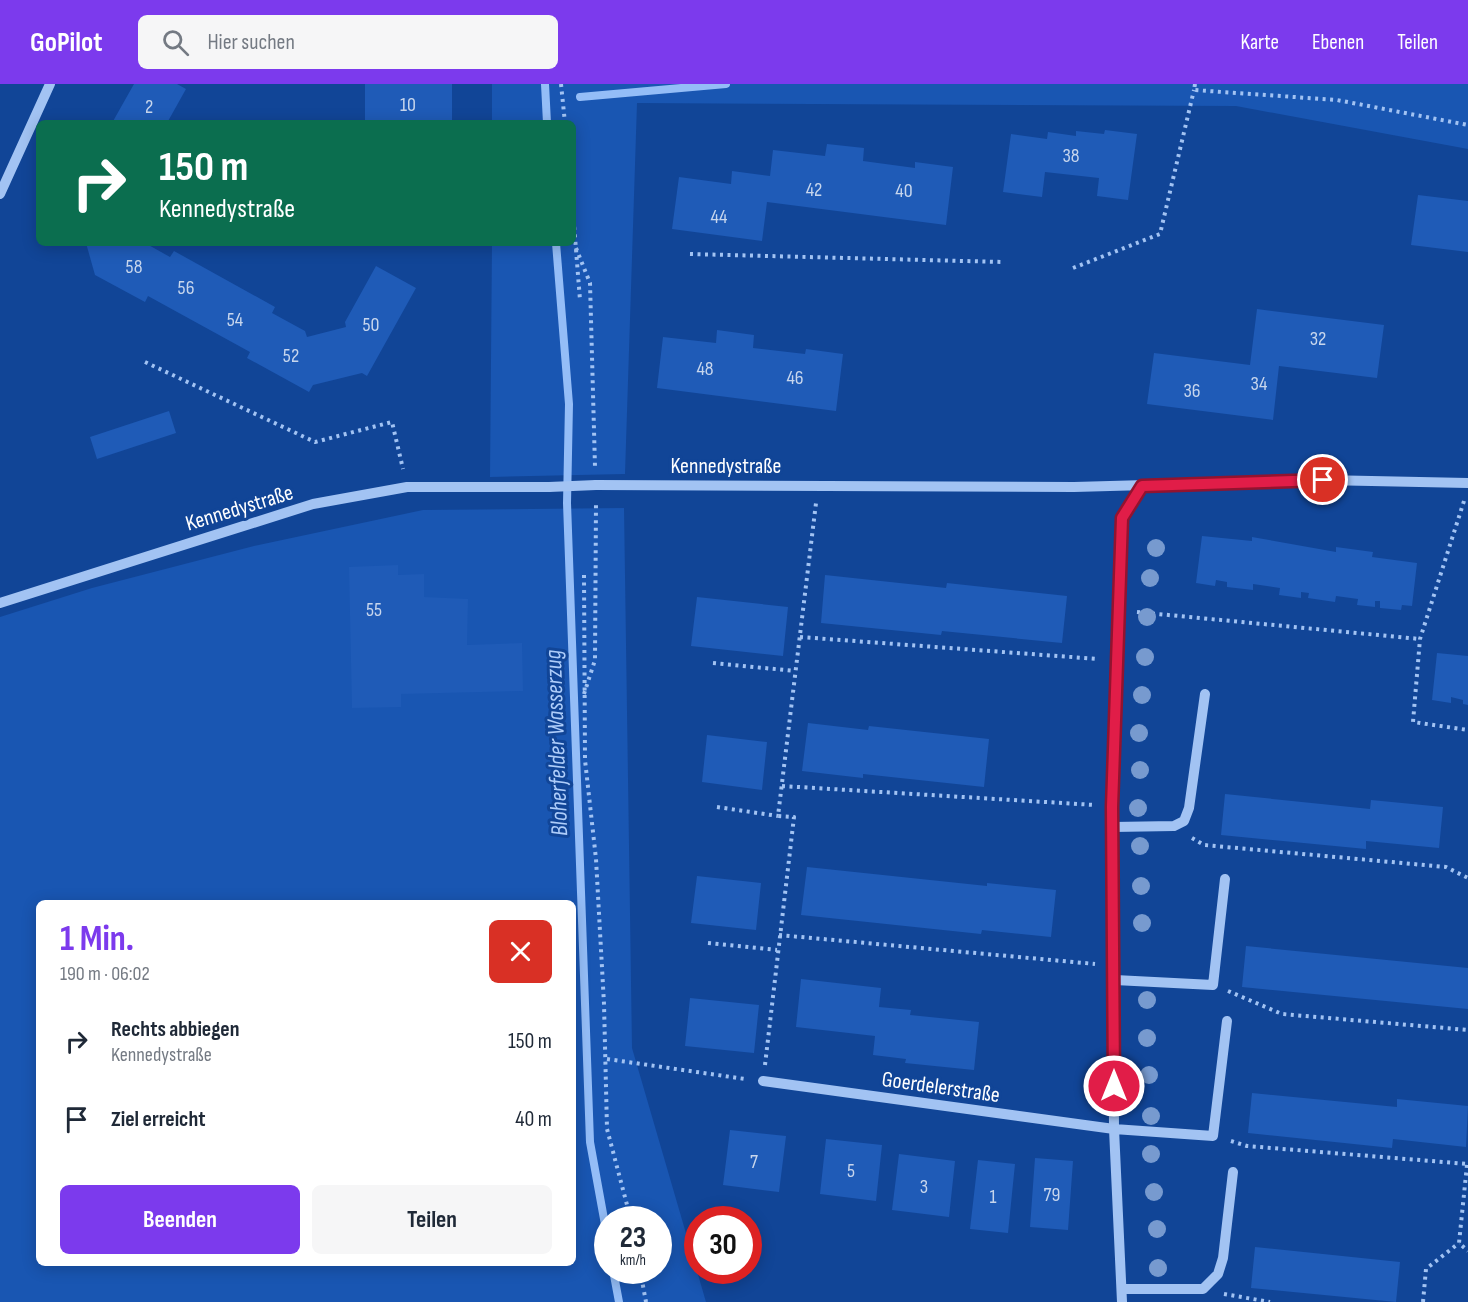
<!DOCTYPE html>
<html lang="de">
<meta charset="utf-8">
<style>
body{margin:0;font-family:"Sofia Sans Condensed",sans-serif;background:#f6f6f7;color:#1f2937;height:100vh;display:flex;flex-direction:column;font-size:22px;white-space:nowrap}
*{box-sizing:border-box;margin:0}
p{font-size:20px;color:#747a83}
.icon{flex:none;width:33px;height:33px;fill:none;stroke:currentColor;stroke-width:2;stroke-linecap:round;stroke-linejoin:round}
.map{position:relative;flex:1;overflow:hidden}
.panel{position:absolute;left:36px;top:816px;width:540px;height:366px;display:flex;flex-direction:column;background:#fff;border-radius:9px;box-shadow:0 3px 15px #0003}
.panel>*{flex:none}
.banner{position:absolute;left:36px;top:36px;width:540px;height:126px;border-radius:9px;box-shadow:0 3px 15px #0003;background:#0b6e4f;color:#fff;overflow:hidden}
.speed{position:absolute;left:594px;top:1122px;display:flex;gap:12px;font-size:30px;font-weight:700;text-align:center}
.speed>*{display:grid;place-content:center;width:78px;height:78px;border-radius:50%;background:#fff;box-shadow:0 3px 15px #0003;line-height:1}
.speed small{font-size:15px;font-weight:400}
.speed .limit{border:9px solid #d22;background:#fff;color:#111}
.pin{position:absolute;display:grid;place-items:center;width:51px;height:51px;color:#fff;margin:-26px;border:3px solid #fff;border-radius:50%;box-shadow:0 2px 6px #0007}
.me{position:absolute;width:66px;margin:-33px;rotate:0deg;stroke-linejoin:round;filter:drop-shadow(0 0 4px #0008)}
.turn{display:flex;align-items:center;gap:21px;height:126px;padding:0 24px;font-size:27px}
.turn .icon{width:78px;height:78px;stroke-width:2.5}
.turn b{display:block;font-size:42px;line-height:51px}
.round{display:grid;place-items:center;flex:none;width:63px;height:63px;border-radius:9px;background:#f6f6f7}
.head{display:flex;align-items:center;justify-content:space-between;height:102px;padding:0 24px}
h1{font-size:36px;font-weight:700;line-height:45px;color:#7c3aed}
.cta{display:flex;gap:12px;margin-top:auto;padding:12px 24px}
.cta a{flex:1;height:69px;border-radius:9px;background:#7c3aed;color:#fff;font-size:24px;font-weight:700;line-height:69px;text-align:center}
.cta a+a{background:#f6f6f7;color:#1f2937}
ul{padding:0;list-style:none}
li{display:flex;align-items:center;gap:18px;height:78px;padding:0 24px}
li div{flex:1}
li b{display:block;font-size:22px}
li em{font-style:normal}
header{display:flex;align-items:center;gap:36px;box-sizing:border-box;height:84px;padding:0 30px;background:#7c3aed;color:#fff}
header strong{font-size:28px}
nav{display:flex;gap:33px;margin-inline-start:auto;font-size:21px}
.search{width:420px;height:54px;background:#f6f6f7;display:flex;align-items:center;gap:15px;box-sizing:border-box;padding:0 21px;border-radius:9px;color:#747a83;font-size:22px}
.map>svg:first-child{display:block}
</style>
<header>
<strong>GoPilot</strong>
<div class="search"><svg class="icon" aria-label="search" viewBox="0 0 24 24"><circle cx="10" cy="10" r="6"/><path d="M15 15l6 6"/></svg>Hier suchen</div>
<nav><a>Karte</a><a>Ebenen</a><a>Teilen</a></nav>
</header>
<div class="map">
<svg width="1468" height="1218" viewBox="0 0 1468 1218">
<rect width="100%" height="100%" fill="#114597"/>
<path fill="#1956b2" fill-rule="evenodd" d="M492,0H1468V65L1236,22L637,19L625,390L490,393L492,159H573V39H492Z
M624,424L632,964L706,1218H0V533L92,504L254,462L423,426ZM39,819H573V1179H39ZM608,1136H658V1186H608Z"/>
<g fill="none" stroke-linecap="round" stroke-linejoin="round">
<path stroke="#94bdf7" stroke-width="8" d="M545,0L547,39
M580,13L726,0
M556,159L569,320L567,419L590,1058L608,1157
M613,1186L619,1218"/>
</g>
<path fill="#1f5bb7" d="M134,0H177L186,5L167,39H112Z
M365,0H452V39H365Z
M1105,46L1137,50L1128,116L1097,112L1099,94L1045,88L1042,113L1003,108L1011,50L1047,55L1048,48L1076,52V47L1104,50Z
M827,60L864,64L863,77L915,84V78L953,83L946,141L767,118L762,157L672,145L679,93L731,100L732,87L770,92L773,66L825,72Z
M1418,111L1468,117V168L1411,161Z
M86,159H145L170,173L174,167L275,223L272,229L305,247L307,253L346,243L345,238L376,182L416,204L367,292L362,289L313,301L309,308L247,274L250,268L148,212L145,218L95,191Z
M1257,225L1384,241L1377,294L1279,282L1273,336L1147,320L1154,269L1250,281Z
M717,246L754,251L753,264L805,270L806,265L843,270L836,327L657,304L663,253L716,259Z
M169,327L176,349L97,375L90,353Z
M1202,452L1252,457V453L1336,468V463L1373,468L1372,473L1417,479L1412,522L1402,521L1401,526L1380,524V517H1375V523L1357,521L1358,515L1336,512L1335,518L1308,514L1309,509L1301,508V514L1279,511L1280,504L1253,500V506L1227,503V498L1216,496L1215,502L1196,499Z
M398,481V491L424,490V513L468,515L467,561L522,559L523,607L401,610V623L352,624L349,483Z
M825,491L946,504L947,499L1067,512L1062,559L942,547L941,551L821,539Z
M697,513L788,523L783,572L691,562Z
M1437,569L1468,572V621L1463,620V616L1451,613V619L1432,616Z
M808,639L868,646L869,642L989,655L984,703L863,690V694L802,687Z
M707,651L767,658L762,706L702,698Z
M1225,710L1370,725L1371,716L1443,723L1439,764L1366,757V765L1221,751Z
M807,783L987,802V799L1056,806L1051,853L982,846L981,850L801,831Z
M697,792L761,799L756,846L691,839Z
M1246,862L1468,884V925L1242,903Z
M801,895L881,904L879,923L911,926L910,931L979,938L974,986L905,979L906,975L873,971L875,952L796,943Z
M690,914L759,921L754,969L685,962Z
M1252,1009L1397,1023V1015L1468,1022L1466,1063L1393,1055L1392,1064L1248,1049Z
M730,1046L786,1052L779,1108L723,1101Z
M826,1055L882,1061L876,1117L820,1110Z
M899,1070L955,1077L949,1133L892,1126Z
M1035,1074L1073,1077L1068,1146L1030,1143Z
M978,1076L1015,1080L1008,1149L970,1145Z
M1255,1163L1400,1178L1396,1218L1251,1204Z"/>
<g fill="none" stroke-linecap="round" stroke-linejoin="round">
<path stroke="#a2c3f3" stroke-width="4" stroke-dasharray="3 4.5" stroke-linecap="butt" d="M561,0L565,39
M1195,0L1194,6L1337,16L1468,41
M573,128L580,216
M576,164L590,199L595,383
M690,170L1003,178
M1073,184L1160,150L1194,6
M145,278L315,358L392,338L403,385
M1464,417L1420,555L1413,638L1468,646
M584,491L585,676L596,775L604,920L607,1045L631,1136
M1137,528L1420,555
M800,553L1098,575
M713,579L795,587
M584,610L595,576L596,418
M782,702L1095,721
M717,723L778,732
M1192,754L1204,761L1446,783L1468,794
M779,851L1095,880
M708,859L777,866
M1228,907L1282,930L1468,946
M607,975L745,995
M765,981L794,733L778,732L816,419
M1231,1057L1247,1062L1468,1080
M1467,1081L1459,1159L1468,1167
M640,1186L646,1218
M1224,1210L1270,1218
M1423,1218L1426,1185L1459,1159"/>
<path stroke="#a2c3f3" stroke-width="10" d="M0,110L50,0
M596,401L1074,403L1323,396L1468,399
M0,519L313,420L407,403H549
M1113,743L1174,742L1184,737L1189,724L1205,610
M1115,896L1213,901L1225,795
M763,997L1114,1045L1213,1052L1227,937
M1122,1205H1203L1218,1190L1223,1174L1233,1088
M1122,1218L1114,1045L1112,722L1122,434L1142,402"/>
<path stroke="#a2c3f3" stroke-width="10" d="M549,403L596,401"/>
</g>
<g fill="#779acf">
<circle cx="1156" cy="464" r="9"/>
<circle cx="1150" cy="494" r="9"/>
<circle cx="1147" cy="533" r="9"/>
<circle cx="1145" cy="573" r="9"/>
<circle cx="1142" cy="611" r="9"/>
<circle cx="1139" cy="649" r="9"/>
<circle cx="1140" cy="686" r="9"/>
<circle cx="1138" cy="724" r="9"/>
<circle cx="1140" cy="762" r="9"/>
<circle cx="1141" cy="802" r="9"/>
<circle cx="1142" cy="839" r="9"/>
<circle cx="1147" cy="916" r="9"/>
<circle cx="1147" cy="954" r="9"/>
<circle cx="1149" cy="991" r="9"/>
<circle cx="1151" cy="1032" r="9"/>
<circle cx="1151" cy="1070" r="9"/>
<circle cx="1154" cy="1108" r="9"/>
<circle cx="1157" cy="1145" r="9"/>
<circle cx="1158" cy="1184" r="9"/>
</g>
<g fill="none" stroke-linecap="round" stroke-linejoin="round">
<g stroke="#92132f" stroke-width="15">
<path id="route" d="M1114,1002L1112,723L1122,434L1142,402L1323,396"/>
</g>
<use href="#route" stroke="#e11d48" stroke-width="10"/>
</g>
<g text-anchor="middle" stroke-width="6" stroke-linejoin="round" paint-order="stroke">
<g font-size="20" fill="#c7d6ed">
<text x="408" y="27">10</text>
<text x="149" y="29">2</text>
<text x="1071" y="78">38</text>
<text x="814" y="112">42</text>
<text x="904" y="113">40</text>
<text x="719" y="139">44</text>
<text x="134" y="189">58</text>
<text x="186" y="210">56</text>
<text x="235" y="242">54</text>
<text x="371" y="247">50</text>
<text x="1318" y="261">32</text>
<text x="291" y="278">52</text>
<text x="705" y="291">48</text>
<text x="795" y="300">46</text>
<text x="1259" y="306">34</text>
<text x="1192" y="313">36</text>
<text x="374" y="532">55</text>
<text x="754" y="1084">7</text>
<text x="851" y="1093">5</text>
<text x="924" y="1109">3</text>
<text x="1052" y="1117">79</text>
<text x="993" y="1119">1</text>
</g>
<g font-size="22" fill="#fff" stroke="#114597">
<text x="726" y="389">Kennedystraße</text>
<text transform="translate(239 423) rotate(-17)" y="8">Kennedystraße</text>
<text transform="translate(941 1002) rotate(8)" y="8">Goerdelerstraße</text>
</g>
<g font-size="24" font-style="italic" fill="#aecdfa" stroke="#114597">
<text transform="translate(556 659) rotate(-92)" y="8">Bloherfelder Wasserzug</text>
</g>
</g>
</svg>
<div class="speed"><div>23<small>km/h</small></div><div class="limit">30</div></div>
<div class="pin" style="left:1323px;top:396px;background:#d93025"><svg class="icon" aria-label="arrive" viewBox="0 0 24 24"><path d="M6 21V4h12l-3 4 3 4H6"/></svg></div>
<svg class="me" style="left:1114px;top:1002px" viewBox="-20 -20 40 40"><circle r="17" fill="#e11d48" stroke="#fff" stroke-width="3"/><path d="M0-11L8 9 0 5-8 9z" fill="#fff"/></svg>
<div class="banner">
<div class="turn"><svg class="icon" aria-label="right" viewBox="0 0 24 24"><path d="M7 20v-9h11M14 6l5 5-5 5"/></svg><div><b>150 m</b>Kennedystraße</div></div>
</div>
<section class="panel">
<div class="head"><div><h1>1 Min.</h1><p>190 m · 06:02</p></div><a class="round" style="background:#d93025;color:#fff"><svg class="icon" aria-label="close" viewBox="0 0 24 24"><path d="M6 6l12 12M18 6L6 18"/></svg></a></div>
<ul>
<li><svg class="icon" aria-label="right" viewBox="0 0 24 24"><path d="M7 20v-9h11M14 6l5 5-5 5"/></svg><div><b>Rechts abbiegen</b><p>Kennedystraße</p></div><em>150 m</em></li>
<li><svg class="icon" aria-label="arrive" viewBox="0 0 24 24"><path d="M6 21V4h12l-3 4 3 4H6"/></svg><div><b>Ziel erreicht</b></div><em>40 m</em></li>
</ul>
<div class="cta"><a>Beenden</a><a>Teilen</a></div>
</section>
</div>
